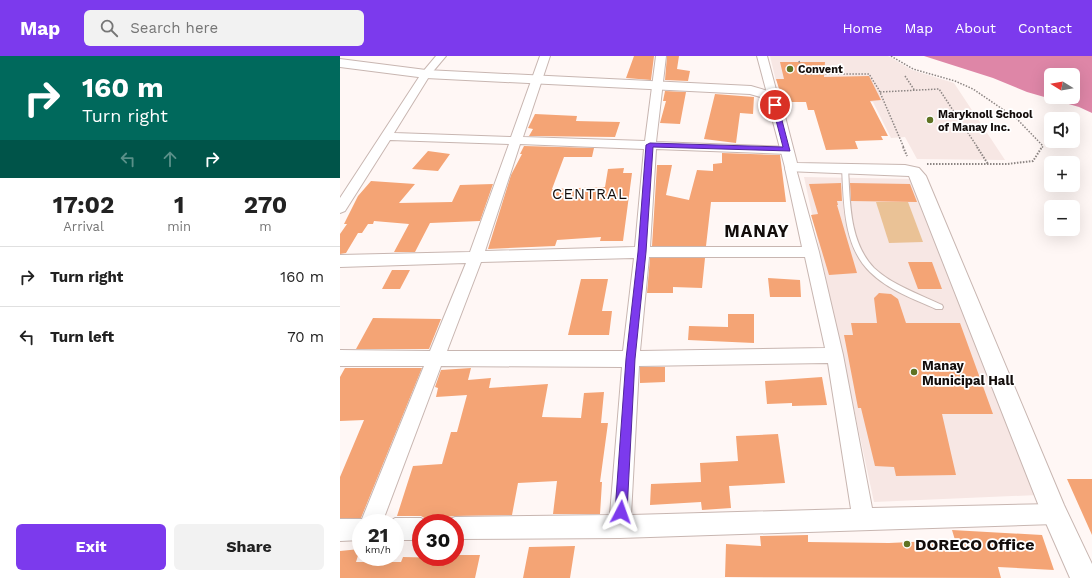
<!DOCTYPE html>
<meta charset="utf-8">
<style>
body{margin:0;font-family:"Work Sans",sans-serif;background:#f2f2f2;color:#222;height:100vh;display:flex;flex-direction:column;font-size:15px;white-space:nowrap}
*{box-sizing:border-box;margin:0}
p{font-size:13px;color:#767676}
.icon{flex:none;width:22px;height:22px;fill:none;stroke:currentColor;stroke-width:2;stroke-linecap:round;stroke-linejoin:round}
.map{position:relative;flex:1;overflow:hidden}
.drawer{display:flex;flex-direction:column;background:#fff;width:340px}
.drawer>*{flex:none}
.guide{background:#00695c;color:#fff;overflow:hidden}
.needle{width:26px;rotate:281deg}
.controls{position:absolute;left:704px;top:12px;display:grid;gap:8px}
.controls a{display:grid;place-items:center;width:36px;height:36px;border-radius:6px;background:#fff;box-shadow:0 4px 16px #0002;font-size:20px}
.speed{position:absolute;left:12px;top:458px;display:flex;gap:8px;font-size:20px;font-weight:700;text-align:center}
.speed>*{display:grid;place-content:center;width:52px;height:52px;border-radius:50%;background:#fff;box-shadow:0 4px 16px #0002;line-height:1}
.speed small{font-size:10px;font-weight:400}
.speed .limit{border:6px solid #d22;background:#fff;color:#111}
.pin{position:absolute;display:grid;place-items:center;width:34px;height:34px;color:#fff;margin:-17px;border:2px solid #fff;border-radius:50%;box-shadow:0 1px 4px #0007}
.me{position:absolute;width:44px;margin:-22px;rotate:4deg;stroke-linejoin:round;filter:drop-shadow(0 0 3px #0008)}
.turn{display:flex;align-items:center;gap:14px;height:84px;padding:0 16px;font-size:18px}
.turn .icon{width:52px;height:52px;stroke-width:2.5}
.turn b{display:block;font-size:28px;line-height:34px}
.lanes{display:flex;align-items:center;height:38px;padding:0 16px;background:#0003;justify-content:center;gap:20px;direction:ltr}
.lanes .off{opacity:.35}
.eta{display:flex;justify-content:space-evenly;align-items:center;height:68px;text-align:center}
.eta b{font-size:24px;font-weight:700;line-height:28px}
.primary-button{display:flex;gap:8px;margin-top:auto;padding:8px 16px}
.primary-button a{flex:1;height:46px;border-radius:6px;background:#7c3aed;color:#fff;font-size:16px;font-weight:700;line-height:46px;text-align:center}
.primary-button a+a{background:#f2f2f2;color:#222}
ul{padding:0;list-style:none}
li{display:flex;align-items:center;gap:12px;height:60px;padding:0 16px;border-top:1px solid #e0e0e0}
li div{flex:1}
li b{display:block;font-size:15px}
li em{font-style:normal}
header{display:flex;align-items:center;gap:24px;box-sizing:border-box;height:56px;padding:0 20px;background:#7c3aed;color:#fff}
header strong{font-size:19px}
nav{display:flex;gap:22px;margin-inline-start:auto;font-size:14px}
.search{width:280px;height:36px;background:#f2f2f2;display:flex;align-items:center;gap:10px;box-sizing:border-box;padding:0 14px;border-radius:6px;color:#767676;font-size:15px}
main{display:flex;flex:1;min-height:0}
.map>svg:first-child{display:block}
</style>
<header>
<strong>Map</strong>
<div class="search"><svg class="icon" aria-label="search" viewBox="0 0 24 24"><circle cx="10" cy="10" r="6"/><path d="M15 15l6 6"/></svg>Search here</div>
<nav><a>Home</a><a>Map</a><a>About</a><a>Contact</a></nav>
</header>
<main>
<section class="drawer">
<div class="guide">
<div class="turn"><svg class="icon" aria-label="right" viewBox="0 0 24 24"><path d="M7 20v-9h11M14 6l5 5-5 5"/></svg><div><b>160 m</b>Turn right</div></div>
<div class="lanes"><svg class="icon off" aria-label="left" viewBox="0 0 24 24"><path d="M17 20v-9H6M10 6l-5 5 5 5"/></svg><svg class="icon off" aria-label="ahead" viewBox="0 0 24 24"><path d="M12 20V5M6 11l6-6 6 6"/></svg><svg class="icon" aria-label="right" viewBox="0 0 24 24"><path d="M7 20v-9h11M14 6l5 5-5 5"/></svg></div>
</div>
<div class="eta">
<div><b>17:02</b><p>Arrival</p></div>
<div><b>1</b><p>min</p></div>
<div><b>270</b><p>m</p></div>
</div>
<ul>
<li><svg class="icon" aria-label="right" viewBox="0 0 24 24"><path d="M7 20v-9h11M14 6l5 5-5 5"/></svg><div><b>Turn right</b></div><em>160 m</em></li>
<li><svg class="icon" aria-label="left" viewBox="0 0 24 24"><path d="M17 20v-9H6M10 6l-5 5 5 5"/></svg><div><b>Turn left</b></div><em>70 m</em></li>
</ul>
<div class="primary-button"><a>Exit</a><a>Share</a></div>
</section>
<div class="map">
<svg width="752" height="522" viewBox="0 0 752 522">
<rect width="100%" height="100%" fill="#fff7f5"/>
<path fill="#f7e7e4" d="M430,0H548L572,14L614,27L665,104L577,103L565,81L551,82L533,46H504L495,24L436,25Z
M464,121L573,123L698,439L534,446Z"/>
<path fill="#eac296" d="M536,146H568L583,186L549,187Z"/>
<path fill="#de86a7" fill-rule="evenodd" d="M584,0H752V57L739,51L687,36L653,22ZM711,19H733V41H711Z"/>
<path fill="#f4a475" d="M294,0H314L311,24L286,22Z
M327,0H339L337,13L350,15L348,25L325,24Z
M440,6H485L484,21L529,20L541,44L530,45L548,80H541L543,84L515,85L518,93L486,94L474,54H468L466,46H443L436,23H444Z
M325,35L346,36L340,68L320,67L326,45H323Z
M375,38L414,41L413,58L400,57L396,87L364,83Z
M195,58L237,60L236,65L280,66L275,81L189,80L193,73L188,72Z
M184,90L254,92L252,101H224L212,133L265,131L268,113L284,112L283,117H292L283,185H260L261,181L217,184L215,190L148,193L171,119L182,98H180Z
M88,95L110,98L98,115L72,113Z
M382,97L440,99L446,146H371L366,190H312L317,109H332L326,139L349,144L357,114L373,115V108L382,107Z
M31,125L75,128L59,147L112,146L120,129L153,128L140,165L90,167L75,196H54L69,168L34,165L33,168H28L22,177H18L6,197L0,198V178L7,168H4L18,140Z
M501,127L502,145H497L498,149H497L517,217L489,219L471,159L478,158L469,128Z
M510,127L570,128L577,146L511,145Z
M310,202H365L362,232L333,231V237H307Z
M568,206H592L602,233H578Z
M52,214H70L60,233H42Z
M428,222L460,224L461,241H430Z
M241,223H268L262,255H272L269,279H228Z
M539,237L551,238L558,243L566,267H620L653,358H602L616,419L556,420L554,411L535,410L521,352H518L504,279H513L511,267H537L534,242Z
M388,258H414V287L348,284L349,270L388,271Z
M33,262L101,263L89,293H16Z
M300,311H325V326L300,327Z
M5,312H82L21,462H0V421L24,364L0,365V321Z
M131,312L128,324L151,322L149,332L208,328L202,361L241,362L244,337L264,336L261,367H268L260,426H262L260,458H213L217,425L178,427L172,459L115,460L86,463L81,460H57L73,410L102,408L111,376H117L127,339L96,341L98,332L95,331L101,314Z
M482,321L487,349L452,350V347L427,348L425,325Z
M438,378L445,427L389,430L391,452L362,454L361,446L310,449L311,428L361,426L360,407L398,405L396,380Z
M727,423H752V479Z
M612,474L702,479L714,514L658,511L661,522L385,521L386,488L421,490L420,480L468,479V486L549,487L615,484Z
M235,490L230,522H183L189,491Z
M20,493L16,506H61L63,501L107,502L115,501V499H140L135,522H0V495Z"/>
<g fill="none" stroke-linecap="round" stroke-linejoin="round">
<g stroke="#c8b6b1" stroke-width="2">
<path id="service" d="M505,110L508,112C510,145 509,186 534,212C552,229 579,238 602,249L603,251L602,253H596C574,243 548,234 530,216C503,190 504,146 502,112Z"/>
</g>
<g stroke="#c8b6b1" stroke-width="2">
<path id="minor" d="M96,0H106L90,19L54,77L171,81L200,0H210L183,81L305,85L316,0H326L316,86L451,91L453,94L447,98L316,93L310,191H462L445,112L451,108L455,109L479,196L503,299L532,452L715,448L722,451L725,458L722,465L715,468L280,482L115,483V467H106L107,464L115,461L270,459L282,311L101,310L42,467H21V484L0,485V463H22L84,310H0V294L90,295L126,207L0,211V199L130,196L169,88L50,84L5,155L0,157V142L81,18ZM180,88L304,93L295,191L145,195ZM309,201H465L485,292L300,295ZM294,202L283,295H107L141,206ZM488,307L511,453L291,459L299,310Z
M417,0H427L438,41L437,43L433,44L428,41Z
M55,462H81L89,467H81V484H55V467H47Z"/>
</g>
<g stroke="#c8b6b1" stroke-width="2">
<path id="tertiary" d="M0,3L86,14L411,30L438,38L440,41L457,107L565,109L579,112L586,120L724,449L752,508V522H730L702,458L569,120L446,115L427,43L410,38L86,22L0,11Z"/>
</g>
<path stroke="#8c8583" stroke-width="1.5" stroke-dasharray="1.5 1.5" stroke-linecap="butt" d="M551,0L573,13L615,25L633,33L677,63L703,90L702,92
M459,5L463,18H529L539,34L564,92
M565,20L575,35
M540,36L599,33L638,92"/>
<path stroke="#8c8583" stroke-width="2" stroke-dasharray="1.5 1.5" stroke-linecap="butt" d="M563,91L567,100
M637,91L648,108
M587,108H667L693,105L702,91"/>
<use href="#service" fill="#fff" fill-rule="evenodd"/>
<use href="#minor" fill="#fff" fill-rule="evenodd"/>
<use href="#tertiary" fill="#fff" fill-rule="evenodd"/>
</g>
<path fill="#7c3aed" stroke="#51269a" d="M435,47L438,49L450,95L313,91L306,196L295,303L287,456L285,460L281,462L277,460L275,456L286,303L298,196L306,89L310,87L443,91L432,49Z"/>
<g fill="#5f7323" stroke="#fff" stroke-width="1.5">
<circle cx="450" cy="13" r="4"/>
<circle cx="590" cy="64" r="4"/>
<circle cx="574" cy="316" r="4"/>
<circle cx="567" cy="488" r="4"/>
</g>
<g text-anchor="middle" stroke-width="3.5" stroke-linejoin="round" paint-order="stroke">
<g font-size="11" font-weight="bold" fill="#130d0b" stroke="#fff" text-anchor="start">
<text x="458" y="17">Convent</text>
<text x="598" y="62">Maryknoll School<tspan x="598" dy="13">of Manay Inc.</tspan></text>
</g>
<g font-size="13" font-weight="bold" fill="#130d0b" stroke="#fff" text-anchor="start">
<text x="582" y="314">Manay<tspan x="582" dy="15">Municipal Hall</tspan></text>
</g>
<g font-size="15" letter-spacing="1" fill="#130d0b" stroke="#fff">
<text x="250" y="143">CENTRAL</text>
</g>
<g font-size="16" font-weight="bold" fill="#130d0b" stroke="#fff" text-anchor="start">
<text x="575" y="494">DORECO Office</text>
</g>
<g font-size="17" font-weight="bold" letter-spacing="1" fill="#130d0b" stroke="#fff">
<text x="417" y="181">MANAY</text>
</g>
</g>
</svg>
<div class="controls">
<a><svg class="needle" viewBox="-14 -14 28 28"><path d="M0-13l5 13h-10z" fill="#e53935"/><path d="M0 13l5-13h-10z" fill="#767676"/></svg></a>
<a><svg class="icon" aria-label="sound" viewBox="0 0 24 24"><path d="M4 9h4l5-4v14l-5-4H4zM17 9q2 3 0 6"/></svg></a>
<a>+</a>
<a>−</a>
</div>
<div class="speed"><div>21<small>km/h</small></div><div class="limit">30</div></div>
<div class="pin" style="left:435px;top:49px;background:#d93025"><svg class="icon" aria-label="arrive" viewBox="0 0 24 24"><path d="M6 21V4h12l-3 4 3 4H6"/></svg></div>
<svg class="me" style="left:281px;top:456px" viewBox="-20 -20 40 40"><path d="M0-17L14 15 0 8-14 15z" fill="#7c3aed" stroke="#fff" stroke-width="4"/></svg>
</div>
</main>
